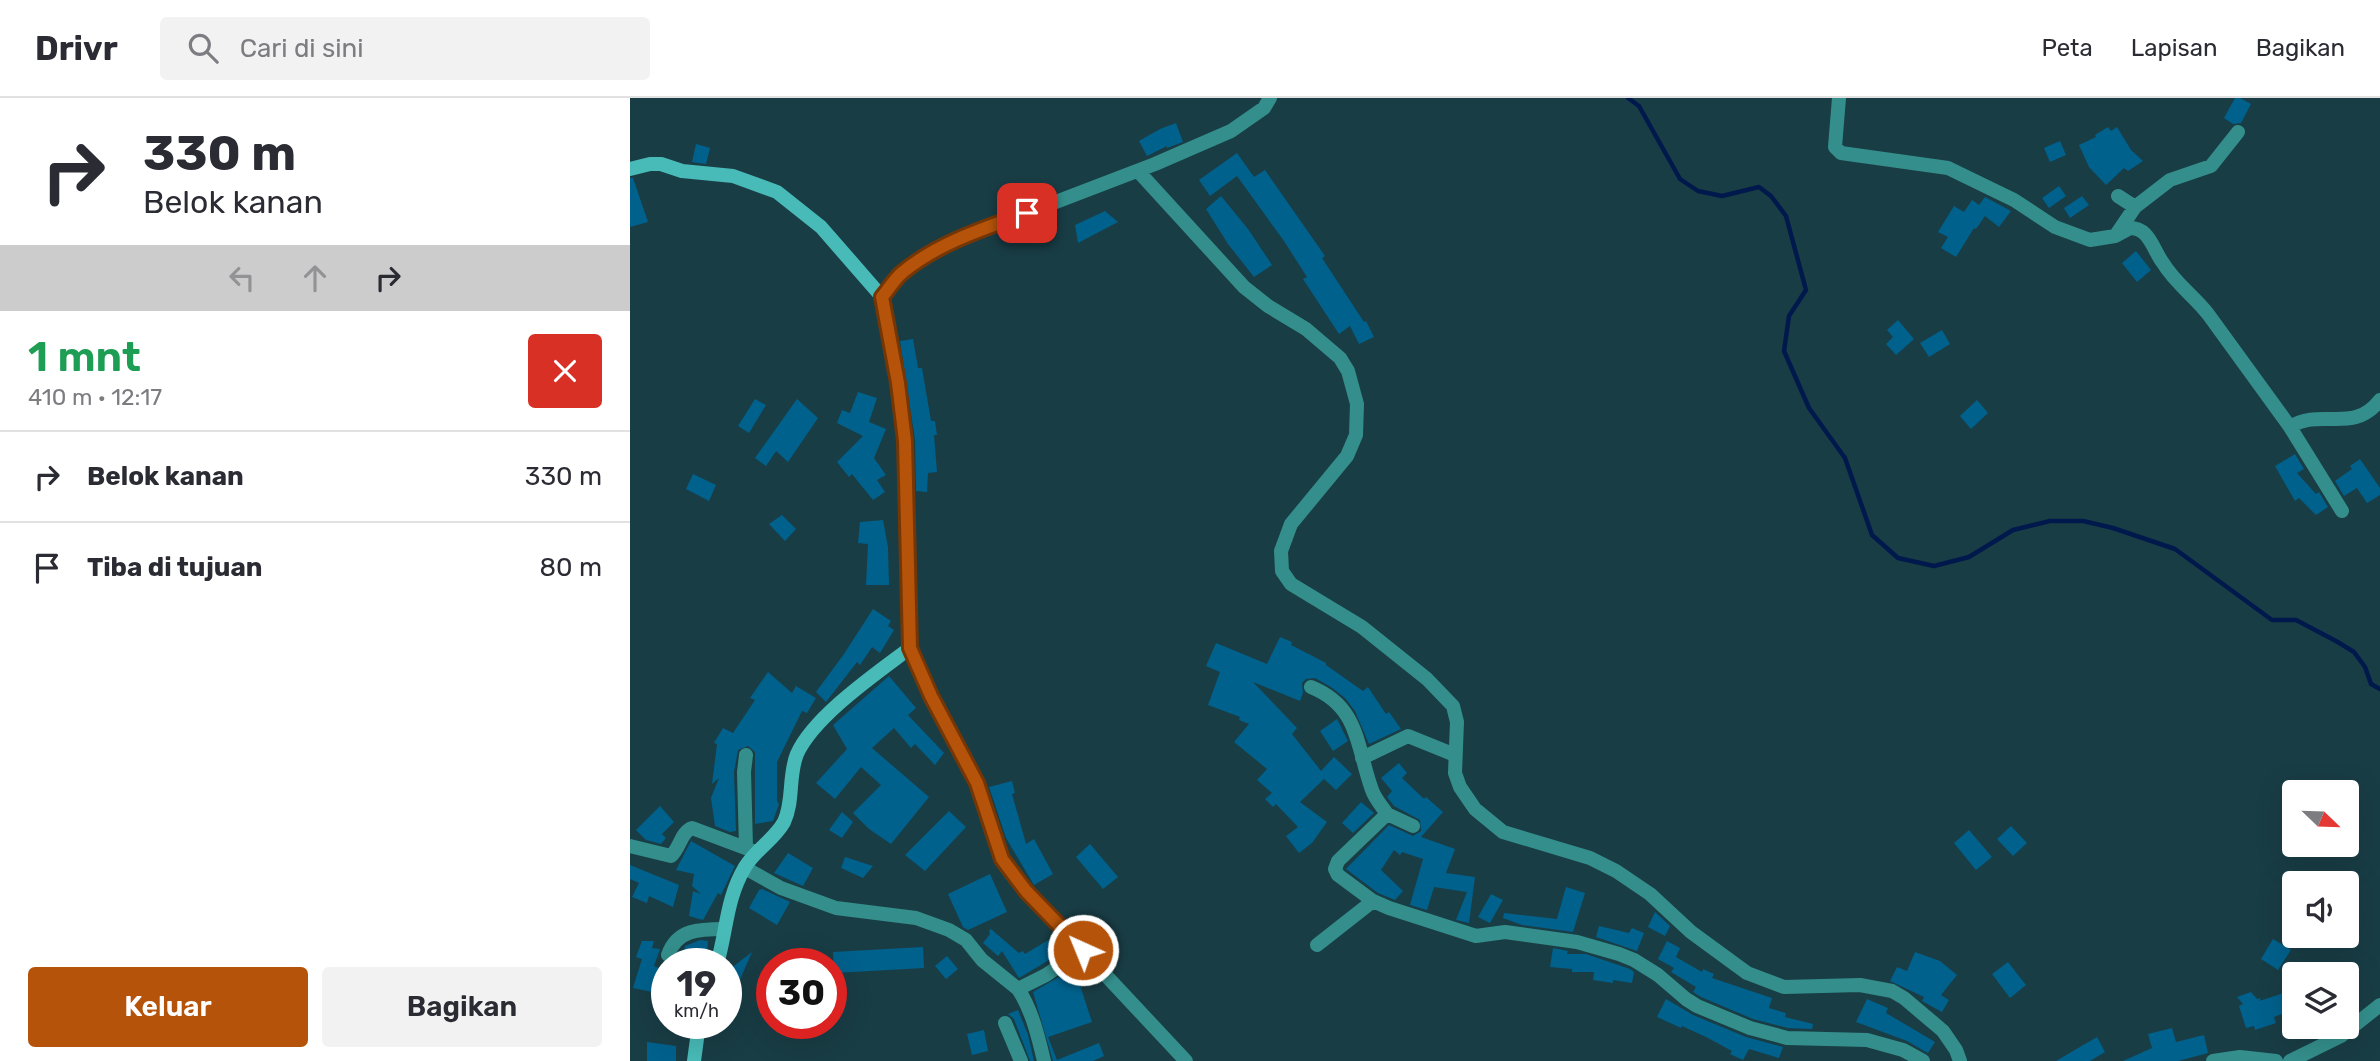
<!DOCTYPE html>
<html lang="id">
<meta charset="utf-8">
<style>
body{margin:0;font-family:Rubik,sans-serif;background:#f2f2f3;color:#2b2b33;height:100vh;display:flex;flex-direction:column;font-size:26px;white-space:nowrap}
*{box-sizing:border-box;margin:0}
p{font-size:23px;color:#7c7c81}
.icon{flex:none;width:38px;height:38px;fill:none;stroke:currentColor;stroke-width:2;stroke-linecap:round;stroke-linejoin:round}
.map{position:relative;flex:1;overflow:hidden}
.drawer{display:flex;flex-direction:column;background:#fff;width:630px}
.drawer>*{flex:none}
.guide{background:#fff;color:#2b2b33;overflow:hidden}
.needle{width:46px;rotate:113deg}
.buttons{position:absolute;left:1652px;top:682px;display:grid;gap:14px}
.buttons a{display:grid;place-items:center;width:77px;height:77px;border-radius:7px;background:#fff;box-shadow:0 7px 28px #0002;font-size:35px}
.speed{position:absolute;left:21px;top:850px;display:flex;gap:14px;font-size:35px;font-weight:700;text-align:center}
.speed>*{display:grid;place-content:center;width:91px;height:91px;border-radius:50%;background:#fff;box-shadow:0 7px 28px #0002;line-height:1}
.speed small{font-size:18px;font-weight:400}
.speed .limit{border:10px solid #d22;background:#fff;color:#111}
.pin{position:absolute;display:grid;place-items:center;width:60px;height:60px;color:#fff;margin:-30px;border-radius:14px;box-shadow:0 4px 10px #0006}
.me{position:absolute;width:77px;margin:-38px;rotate:316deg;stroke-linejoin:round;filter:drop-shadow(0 0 5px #0008)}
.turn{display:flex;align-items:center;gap:24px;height:147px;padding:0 28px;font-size:32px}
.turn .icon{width:91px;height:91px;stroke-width:2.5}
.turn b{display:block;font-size:49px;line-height:60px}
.lanes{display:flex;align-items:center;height:66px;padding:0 28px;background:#0003;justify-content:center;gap:35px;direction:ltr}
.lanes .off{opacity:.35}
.round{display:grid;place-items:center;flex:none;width:74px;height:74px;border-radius:7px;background:#f2f2f3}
.overview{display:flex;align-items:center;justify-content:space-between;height:119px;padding:0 28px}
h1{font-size:42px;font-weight:600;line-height:52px;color:#1e9e55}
.cta{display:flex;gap:14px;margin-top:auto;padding:14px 28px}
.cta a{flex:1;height:80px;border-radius:7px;background:#b45309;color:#fff;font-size:28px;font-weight:600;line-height:80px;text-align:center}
.cta a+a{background:#f2f2f3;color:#2b2b33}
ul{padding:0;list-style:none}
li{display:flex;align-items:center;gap:21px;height:91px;padding:0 28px;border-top:2px solid #e1e1e2}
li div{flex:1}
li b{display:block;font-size:26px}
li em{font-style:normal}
header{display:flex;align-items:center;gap:42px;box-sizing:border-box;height:98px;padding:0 35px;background:#fff;border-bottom:2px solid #e1e1e2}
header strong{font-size:33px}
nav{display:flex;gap:38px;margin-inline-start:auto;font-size:24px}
.search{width:490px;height:63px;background:#f2f2f3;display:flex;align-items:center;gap:18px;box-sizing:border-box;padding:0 24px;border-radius:7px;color:#7c7c81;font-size:26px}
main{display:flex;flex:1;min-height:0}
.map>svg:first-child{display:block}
</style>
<header>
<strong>Drivr</strong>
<div class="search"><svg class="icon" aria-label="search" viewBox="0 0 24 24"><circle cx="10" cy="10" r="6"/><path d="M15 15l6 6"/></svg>Cari di sini</div>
<nav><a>Peta</a><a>Lapisan</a><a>Bagikan</a></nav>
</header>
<main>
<section class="drawer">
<div class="guide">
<div class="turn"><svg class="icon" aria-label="right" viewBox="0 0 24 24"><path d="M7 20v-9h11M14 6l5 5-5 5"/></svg><div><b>330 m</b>Belok kanan</div></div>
<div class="lanes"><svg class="icon off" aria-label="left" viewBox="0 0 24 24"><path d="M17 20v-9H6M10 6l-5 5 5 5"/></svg><svg class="icon off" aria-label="ahead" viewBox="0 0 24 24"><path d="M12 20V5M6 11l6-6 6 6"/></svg><svg class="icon" aria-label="right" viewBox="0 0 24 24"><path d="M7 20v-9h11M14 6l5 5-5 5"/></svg></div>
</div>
<div class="overview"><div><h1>1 mnt</h1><p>410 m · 12:17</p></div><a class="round" style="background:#d93025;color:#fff"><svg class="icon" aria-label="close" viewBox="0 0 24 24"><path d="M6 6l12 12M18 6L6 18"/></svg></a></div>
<ul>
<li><svg class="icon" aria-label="right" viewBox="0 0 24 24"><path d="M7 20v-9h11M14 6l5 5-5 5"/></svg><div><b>Belok kanan</b></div><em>330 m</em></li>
<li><svg class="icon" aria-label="arrive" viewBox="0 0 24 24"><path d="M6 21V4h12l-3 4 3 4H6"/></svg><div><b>Tiba di tujuan</b></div><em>80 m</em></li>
</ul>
<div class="cta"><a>Keluar</a><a>Bagikan</a></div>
</section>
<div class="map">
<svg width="1750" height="963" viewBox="0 0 1750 963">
<rect width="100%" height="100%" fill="#193d45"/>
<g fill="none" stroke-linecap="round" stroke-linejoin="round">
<path stroke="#00194d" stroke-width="4.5" d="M998,0L1009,8L1050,81L1068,93L1092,98L1129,89L1141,98L1156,118L1176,192L1159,218L1154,253L1179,310L1215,360L1242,437L1268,460L1304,468L1339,459L1383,432L1420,423H1453L1483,430L1545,451L1642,522H1666L1706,543L1724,554L1735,569L1741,586L1750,591"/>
</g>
<path fill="#00618c" d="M1605,0H1610L1621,6L1611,25L1603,26L1594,20Z
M546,25L553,44L537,50V48L517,58L509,43L530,31Z
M1478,29L1481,33L1487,29L1501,52L1513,63L1498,73L1494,70L1476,87L1459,69L1449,47L1466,39L1465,37Z
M1430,43L1436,57L1420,64L1414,50Z
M66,46L80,50L76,66L62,64Z
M607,55L624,79L635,72L695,158L692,160L734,224L736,223L744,239L729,246L720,228L709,236L673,181L677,179L654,143L607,78L580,98L569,82Z
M0,80H3L18,124L0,129Z
M1429,88L1436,98L1419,110L1412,100Z
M591,98L618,131L642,167L624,179L598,146L576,111Z
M1452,98L1459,107L1440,120L1434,110Z
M1355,99L1381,113L1369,129L1355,118L1346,131L1344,130L1326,159L1311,150L1318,139L1308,134L1324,108L1334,114L1342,102L1349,107Z
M475,113L488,124L448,145L445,127Z
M1506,153L1521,172L1507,184L1492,165Z
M1268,222L1284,241L1266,257L1256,246L1263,239L1257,232Z
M1312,232L1320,246L1299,259L1290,245Z
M283,241L288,270H292L301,323H305L307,337H304L307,374L298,375L297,394L286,393L285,342L270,243Z
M228,294L247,300L239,324L256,331L244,360L256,377L247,382L255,394L243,402L222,376L219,379L207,364L233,338L207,325L212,312L220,315Z
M125,301L136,307L119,335L108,328Z
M167,301L188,320L158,364L146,353L136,368L125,360Z
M1347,302L1358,315L1341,331L1330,318Z
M1665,356L1674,371L1667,375L1686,396L1689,394L1698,409L1686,417L1669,400L1665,403L1645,368Z
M1730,361L1750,390V397L1737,405L1727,390L1714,398L1705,383L1722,371L1720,368Z
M63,376L86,387L79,403L56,391Z
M152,417L166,431L155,443L139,426Z
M253,422L258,449L259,487H236L238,446L228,445L230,424Z
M243,511L261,523L258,528L264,532L250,555L242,549L230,567L227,564L196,604L186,594L214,556Z
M650,539L662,544L661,547L696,565V567L733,593L738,589L756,616L759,614L771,631L739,646L725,613L715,600L701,589L685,580L676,581L672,585L673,595L670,603L623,584L667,630L662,636L691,673L704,659L722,676L706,692L694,681L670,704L697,724L682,745L669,755L656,738L668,729L646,706L643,709L635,701L642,695L627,682L637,671L604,644L619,626L609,622L610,619L578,607L590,574L576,568L586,545L637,566Z
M138,574L162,595L166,588L186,600L177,615L172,613L147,664V703L149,706L143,723L125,726V654L118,648L108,652L104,674L106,733L100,734L85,728L81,700L89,680L82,686L87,646L84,645L93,630L103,635L125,602L120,600Z
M259,578L286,610L278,617L314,655L305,667L285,646L281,650L264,630L242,650L299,699L261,746L239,731L223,715L251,687L231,669L205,701L186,685L217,651L203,627Z
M707,621L718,643L703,653L690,633Z
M769,665L777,675L772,680L794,701L796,699L813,714L791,739L825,751L816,775L845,779L839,825L826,822L837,794L804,789L797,812L780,807L793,761L772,754L770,757L764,752L751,772L773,793L765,802L748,795L716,771L759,727L783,738L791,733L790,722L764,708L757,699L762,693L751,680Z
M382,683L385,695L382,696L396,746L404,741L423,776L404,787L376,740L359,689Z
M731,704L744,715L723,735L712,725Z
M30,708L44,724L32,736L36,740L31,746L16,742L6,732Z
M319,713L336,729L295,773L275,757Z
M212,714L223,724L212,740L199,732Z
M1381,728L1397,745L1383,758L1367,741Z
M1339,732L1362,759L1346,772L1324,745Z
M61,743L105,768L91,797L88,795L73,822L59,818L63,793L71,796L62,788L64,776L46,772Z
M460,746L488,779L473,791L446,759Z
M158,755L183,770L173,788L144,775Z
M215,759L243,768L233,780L211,770Z
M0,767L49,787L43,809L19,798L17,805L2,799L9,785L0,781Z
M360,776L377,814L338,832L333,829L318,796Z
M936,789L955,795L943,834L892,827L873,820L874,815L927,821Z
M132,791L160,804L147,827L119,810L129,792Z
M861,796L873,802L860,825L848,819Z
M1025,814L1040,828L1035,838L1018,829Z
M969,828L999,835L1002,830L1014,835L1007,853L966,839Z
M361,831L389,855L393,853L395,856L420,841L429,856L389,880L372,853L368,858L353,845L360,836L359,833Z
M1643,841L1661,852L1648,872L1631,861Z
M70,842L78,843L77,857L71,856L69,866H52L55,848Z
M12,843H24L22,850L30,851L24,868L29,870L25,882L37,884V897L3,890L12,861L6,859Z
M1037,843L1050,850L1046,859L1072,874L1073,871L1084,876L1082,880L1142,900L1139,910L1156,915L1155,919L1183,926L1182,931L1158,930L1123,921L1071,899L1063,894L1066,889L1041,874L1044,870L1028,861Z
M293,849L294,870L204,875L203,854Z
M923,850L938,853L937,856H956L1000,871L1004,874L1002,885L983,882V885L963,882L964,874H942V871L920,869Z
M122,854L96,914V874Z
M1285,854L1310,863L1327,877L1311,897L1319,902L1312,914L1292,903L1294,899L1260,883L1267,869L1277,873Z
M317,858L328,871L316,881L305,868Z
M1378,864L1396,887L1380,900L1362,876Z
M445,872L462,924L418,939L427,962L469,945L474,958L463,963H423L403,894L439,873Z
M1621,894L1627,901L1631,900L1629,903L1654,895L1660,913L1644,919L1646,925L1625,932L1624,928L1616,930L1609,908L1613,906L1607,899Z
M1036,901L1063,917L1116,939L1153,949L1149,960L1119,951L1113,962L1100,956L1102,953L1076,939L1052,928L1051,930L1038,924L1027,919Z
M1237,901L1258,910L1256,915L1305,944L1298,955L1277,943L1226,924Z
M388,912L398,937L404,963H400L384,921L378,916Z
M1542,930L1546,944L1574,937L1578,955L1548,963H1493L1522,950L1518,936Z
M354,932L358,953L342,957L337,936Z
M1467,939L1475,954L1460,963H1426Z
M17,944L46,948V963H17Z"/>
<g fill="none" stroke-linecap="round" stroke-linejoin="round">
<path stroke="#348f8c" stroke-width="14" d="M1209,0L1205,49L1211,55L1318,70L1384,102L1425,129L1460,142L1485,138L1500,130C1506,130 1510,131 1515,136C1523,144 1526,156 1533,165C1545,185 1564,198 1578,216L1660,329C1691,309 1723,337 1750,302
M508,73L614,189L638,208L676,231L710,260L718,273L727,306L726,337L717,358L661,426L651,453L652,473L661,486L732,529L797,581L823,608L827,624L825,675L830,689L845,711L873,734L960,760L986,773L1020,796L1061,834L1117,875L1154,889L1230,887L1262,893L1274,900L1313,933L1326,952L1330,963
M1488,98L1505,109
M1486,137L1505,109L1540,82L1581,68L1608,34
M252,199L271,175L321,144L525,66L601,33L634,10L640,0
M1660,329L1712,413
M280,550L301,598L347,685L365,745L381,776L556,963
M681,589C730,609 726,648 742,692C745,701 752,708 757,716L708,763L705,771L708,777L743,803L759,810L846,838L875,834L947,844L989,856L1004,862L1028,877L1056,901L1067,908L1120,930L1157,940L1237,942L1273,952L1293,963
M732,660L778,638L825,657
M757,716L783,728
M0,748L41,758C50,750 51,734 62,730L126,754
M116,749L114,674L116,657
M115,770L151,790L206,810L286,820L319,832L336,842L352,862L388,891
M687,847L743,803
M38,857C47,831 70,831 94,831
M375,925L391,963
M414,963C408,938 402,912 388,891L416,877L453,852
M1583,963L1610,959L1646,963
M1660,963L1711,938L1750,907"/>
<path stroke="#48bbb8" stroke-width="14" d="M0,71L20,66H31L52,73L103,78L147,94L191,129L252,199L268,285L275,343L280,550C247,575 184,618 167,656C158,678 164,703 154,724C144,742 126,751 115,769C96,801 97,832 87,866
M64,963L69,926"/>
</g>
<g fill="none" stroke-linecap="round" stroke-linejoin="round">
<g stroke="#753606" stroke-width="18">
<path id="route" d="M397,115C355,130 308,145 273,174C265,180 259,191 252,199L268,285L275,343L280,550L301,598L347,685L372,761L396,793L453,852"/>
</g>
<use href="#route" stroke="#b45309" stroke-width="12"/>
</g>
</svg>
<div class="buttons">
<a><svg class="needle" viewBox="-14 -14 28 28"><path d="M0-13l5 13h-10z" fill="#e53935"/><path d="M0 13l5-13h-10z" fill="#7c7c81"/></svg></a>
<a><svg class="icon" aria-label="sound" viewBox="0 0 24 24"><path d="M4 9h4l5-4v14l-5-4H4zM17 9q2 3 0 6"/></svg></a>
<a><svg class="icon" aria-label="layers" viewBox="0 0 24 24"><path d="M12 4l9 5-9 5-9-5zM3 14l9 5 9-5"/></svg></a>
</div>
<div class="speed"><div>19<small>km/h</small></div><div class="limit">30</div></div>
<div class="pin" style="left:397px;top:115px;background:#d93025"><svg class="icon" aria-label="arrive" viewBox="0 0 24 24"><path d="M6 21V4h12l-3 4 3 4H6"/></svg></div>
<svg class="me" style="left:453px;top:852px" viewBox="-20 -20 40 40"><circle r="17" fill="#b45309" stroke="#fff" stroke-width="3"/><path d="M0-11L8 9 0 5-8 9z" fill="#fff"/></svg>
</div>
</main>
